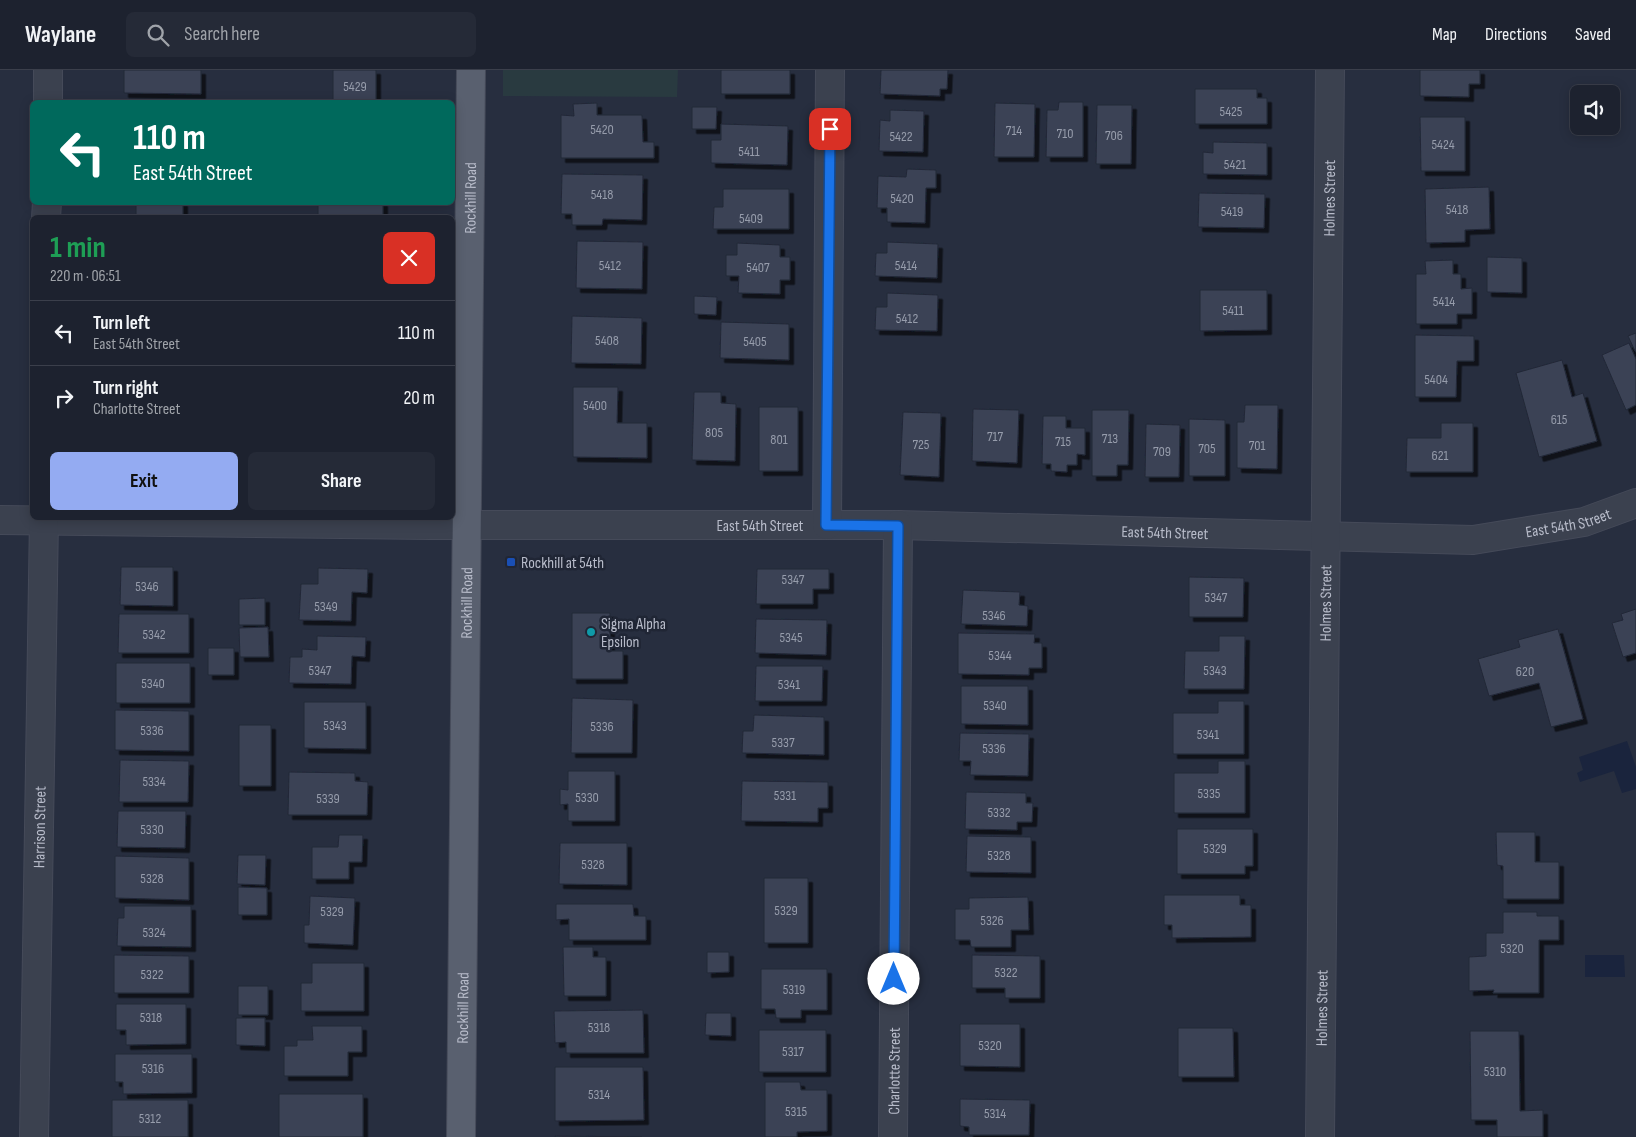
<!DOCTYPE html>
<meta charset="utf-8">
<style>
body{margin:0;font-family:"Sofia Sans Condensed",sans-serif;background:#252a37;color:#f1f3f6;height:100vh;display:flex;flex-direction:column;font-size:19px;white-space:nowrap}
*{box-sizing:border-box;margin:0}
p{font-size:16px;color:#a0a4aa}
.icon{flex:none;width:28px;height:28px;fill:none;stroke:currentColor;stroke-width:2;stroke-linecap:round;stroke-linejoin:round}
.map{position:relative;flex:1;overflow:hidden}
.panel{position:absolute;left:30px;top:145px;width:425px;height:305px;display:flex;flex-direction:column;background:#1d222f;border-radius:8px;box-shadow:0 2px 12px #0003,0 0 0 1px #3b3f4b}
.panel>*{flex:none}
.hud{position:absolute;left:30px;top:30px;width:425px;height:105px;border-radius:8px;box-shadow:0 2px 12px #0003,0 0 0 1px #3b3f4b;background:#00695c;color:#fff;overflow:hidden}
.tools{position:absolute;left:1570px;top:15px;display:grid;gap:10px}
.tools a{display:grid;place-items:center;width:50px;height:50px;border-radius:8px;background:#1d222f;box-shadow:0 2px 12px #0003,0 0 0 1px #3b3f4b;font-size:25px}
.pin{position:absolute;display:grid;place-items:center;width:42px;height:42px;color:#fff;margin:-21px;border-radius:10px;box-shadow:0 2px 8px #0006}
.me{position:absolute;width:55px;margin:-28px;rotate:0deg;stroke-linejoin:round;filter:drop-shadow(0 0 4px #0008)}
.turn{display:flex;align-items:center;gap:18px;height:105px;padding:0 20px;font-size:22px}
.turn .icon{width:65px;height:65px;stroke-width:2.5}
.turn b{display:block;font-size:35px;line-height:42px}
.round{display:grid;place-items:center;flex:none;width:52px;height:52px;border-radius:8px;background:#252a37}
.head{display:flex;align-items:center;justify-content:space-between;height:85px;padding:0 20px}
h1{font-size:30px;font-weight:700;line-height:38px;color:#1e9e55}
.cta{display:flex;gap:10px;margin-top:auto;padding:10px 20px}
.cta a{flex:1;height:58px;border-radius:8px;background:#94abf2;color:#111;font-size:20px;font-weight:700;line-height:58px;text-align:center}
.cta a+a{background:#252a37;color:#f1f3f6}
ul{padding:0;list-style:none}
li{display:flex;align-items:center;gap:15px;height:65px;padding:0 20px;border-top:1px solid #3b3f4b}
li div{flex:1}
li b{display:block;font-size:19px}
li em{font-style:normal}
header{display:flex;align-items:center;gap:30px;box-sizing:border-box;height:70px;padding:0 25px;background:#1d222f;border-bottom:1px solid #3b3f4b}
header strong{font-size:24px}
nav{display:flex;gap:28px;margin-inline-start:auto;font-size:18px}
.search{width:350px;height:45px;background:#252a37;display:flex;align-items:center;gap:12px;box-sizing:border-box;padding:0 18px;border-radius:8px;color:#a0a4aa;font-size:19px}
.map>svg:first-child{display:block}
</style>
<header>
<strong>Waylane</strong>
<div class="search"><svg class="icon" aria-label="search" viewBox="0 0 24 24"><circle cx="10" cy="10" r="6"/><path d="M15 15l6 6"/></svg>Search here</div>
<nav><a>Map</a><a>Directions</a><a>Saved</a></nav>
</header>
<div class="map">
<svg width="1636" height="1067" viewBox="0 0 1636 1067">
<defs>
<filter id="shadow"><feDropShadow dx="4.5" dy="4.5" stdDeviation="0" flood-color="#0009"/></filter>
</defs>
<rect width="100%" height="100%" fill="#272e3f"/>
<path fill="#293a40" d="M503,0H678L677,27L503,26Z"/>
<path fill="#1a243d" d="M1627,671L1636,697V719L1622,723L1614,701L1580,712L1577,703L1583,700L1579,687Z
M1585,885H1624L1625,907H1585Z"/>
<path fill="#3a4255" stroke="#222837" filter="url(#shadow)" d="M124,0H201V24L124,23Z
M333,0H376V31H333Z
M721,0H790V24H721Z
M881,0H948L947,19H940V26L880,24Z
M1420,0H1480V14H1469V27L1420,26Z
M1195,19H1257V28H1267V54H1195Z
M1059,32H1083V87H1046L1047,40H1058Z
M597,33V45H642L643,72H654V88H561V45L574,46L573,34Z
M995,33L1035,34L1034,87H994Z
M1097,35H1132L1131,94H1096Z
M692,37H717L716,59H692Z
M890,40L924,41L923,82L879,81L880,50L890,51Z
M1420,47H1465V101H1421Z
M721,54L788,56L787,95L711,93V70H721Z
M1213,72L1267,73V105L1203,104V82L1213,83Z
M907,99L936,100V118H926L925,153L887,152V138H877L878,106L906,107Z
M562,104L643,105L642,150L603,149L602,155H572V144H561Z
M1489,117L1490,159L1465,160V172L1426,173L1425,119Z
M723,119H789V159H713L714,137H723Z
M1199,123L1265,124L1264,158L1198,157Z
M136,132H183V146H136Z
M318,132H383V148H318Z
M577,171L643,172L642,219L576,218Z
M887,172L938,174L937,208L875,206L876,183H887Z
M737,173L780,175V187H790V210H780V224L738,223L739,206H726V185H737Z
M1487,187L1522,188V223L1487,222Z
M1453,190V204H1461V219L1472,218V244H1457V254H1416V204H1426L1425,191Z
M1200,220H1267V260L1200,261Z
M887,223L938,225L937,261L875,260L876,237H887Z
M694,226L717,227L716,245L694,244Z
M572,246L642,248L641,294L571,293Z
M721,252L789,254V290L720,288Z
M1636,263V281H1635L1628,266Z
M1415,265L1474,266V291H1457L1456,327H1415Z
M1629,273L1636,289V335L1626,340L1602,285Z
M1562,290L1572,327L1583,323L1597,371L1539,387L1516,303Z
M573,317H618L617,353H647V388L573,387Z
M694,322H721V333L736,334L735,391L692,390Z
M1245,335H1278L1277,399L1237,398V352H1244Z
M759,337H798V401H759Z
M973,339L1019,340L1017,393L972,391Z
M1092,340H1129L1128,395H1117V406H1092Z
M903,342L941,343L939,407L900,405Z
M1043,346H1066V358H1085V385L1077,384V395H1067V402L1051,401V394H1042Z
M1189,349L1225,350V406H1189Z
M1441,353H1473V402H1406L1407,368H1441Z
M1146,354L1180,355L1179,407H1145Z
M121,497H173V536L120,535Z
M318,498L368,499L367,523L352,522L351,551L299,550L301,514H318Z
M757,499H829V519H813V534H756Z
M1189,507L1244,508L1243,547H1189Z
M963,520L1020,522L1019,535L1028,536L1027,556L961,554Z
M265,528V555H239V529Z
M1636,539V583L1623,587L1612,553L1623,550L1621,544Z
M572,543H610V581H623V609H572Z
M119,544H189V583H118Z
M756,549L827,550L826,585L755,583Z
M268,557L269,587H240L239,558Z
M1558,559L1583,649L1551,657L1539,613L1489,626L1478,589L1520,577L1518,570Z
M958,563L1035,564L1034,573H1042V598H1029V605L958,604Z
M317,566L366,567L365,587L352,586L351,614L289,613L290,587H302V579L317,580Z
M1219,566H1245L1244,619H1184L1185,581H1219Z
M208,578H234V605H208Z
M116,593H190V633H116Z
M756,596H823L822,631H755Z
M961,616H1028V655L961,654Z
M572,628L633,630L632,683H571Z
M1218,631H1244V684H1173V643H1218Z
M304,632H366V679L304,678Z
M115,640L189,641V681L115,680Z
M754,645L824,647V685L742,683L743,661H753Z
M239,655H271V716H239Z
M960,663L1029,664L1028,706L970,705L971,691H959Z
M120,690L189,691L188,732H119Z
M1218,691H1245V743H1174V703H1218Z
M568,701H615V751H568V734L560,735V719L568,720Z
M289,702L355,703V711L368,712L367,745H288Z
M742,711L828,712V738H818V752L741,751Z
M966,722L1026,723V733H1033L1032,752H1017V760L965,759Z
M118,741H186L185,778L117,777Z
M1177,759H1253V796H1245V804H1177Z
M1496,762H1535V792H1559V829H1503V796L1497,795Z
M339,765H363L362,792H349V809H312V777H338Z
M967,766L1031,767V803L966,802Z
M560,773H627V815L559,814Z
M238,785H266L265,815L237,814Z
M115,786L189,788V830L115,828Z
M764,808H808V873H764Z
M238,817L267,818V845H238Z
M1164,825H1240V835H1251V867L1172,868V855H1164Z
M310,826L355,828L353,875L304,873V855H309Z
M1028,827L1029,860H1011V877H971L970,870H955V839H969V828Z
M556,834H633L634,846H646V870H569V849L556,850Z
M124,836H191V877L117,876L118,848H124Z
M1503,842H1537V846H1559V870H1539V923H1493L1494,920L1469,921V887L1486,886V863H1503Z
M563,877H593V887H606V926H564Z
M707,882H729V902L707,903Z
M114,885L189,886V923H114Z
M972,885L1040,886V928H1005V918H972Z
M312,893H364V941H301V913H312Z
M761,899H827V940H801V948H776L775,939H761Z
M238,916H268V945H238Z
M116,934H186V974L126,975V960H116Z
M643,940L644,983H566V972L555,973L554,941Z
M706,943H731V966L705,965Z
M236,948H265V976L236,975Z
M960,954H1020V997L960,996Z
M312,956H362V982H348V1006H284V976H297V970H313Z
M1178,958H1233L1234,1007H1178Z
M759,960H826V1002H759Z
M1470,961H1519L1520,1041L1543,1040V1067H1497V1050H1471Z
M115,984H192V1023L123,1024V1012H115Z
M555,997H643L644,1050L555,1051Z
M765,1012H800L801,1020H827V1061L797,1062V1067H765Z
M279,1024H363V1067H279Z
M960,1029L1030,1030L1029,1065H969V1057L960,1056Z
M112,1030H188V1067H112Z
M555,1066L642,1067H555Z"/>
<g fill="none" stroke-linecap="round" stroke-linejoin="round">
<g stroke="#454a59" stroke-width="30">
<g id="minor">
<path d="M48,32V0"/>
<path d="M46,148L47,132"/>
<path id="s1" d="M0,450L429,455H898L1473,470L1584,452L1636,433"/>
<path d="M827,455L830,0"/>
<path id="s2" d="M34,1067L44,448"/>
<path id="s3" d="M893,1067L898,455"/>
<path id="s4" d="M1320,1067L1330,0"/>
</g>
</g>
<g stroke="#454a59" stroke-width="30">
<g id="major">
<path id="s5" d="M461,1067L471,0"/>
</g>
</g>
<use href="#minor" stroke="#3b414f" stroke-width="28"/>
<use href="#major" stroke="#59606f" stroke-width="28"/>
</g>
<g fill="none" stroke-linecap="round" stroke-linejoin="round">
<g stroke="#114b97" stroke-width="12">
<path id="route" d="M830,59L826,455L898,456L894,909"/>
</g>
<use href="#route" stroke="#1a73e8" stroke-width="9"/>
</g>
<rect fill="#1a4fb4" stroke="#202635" stroke-width="2" x="506" y="487" width="10" height="10" rx="2.5"/>
<circle fill="#0f9aa8" stroke="#202635" stroke-width="2" cx="591" cy="562" r="5"/>
<g text-anchor="middle" stroke-width="5" stroke-linejoin="round" paint-order="stroke">
<g font-size="14" fill="#969cab">
<text x="355" y="21">5429</text>
<text x="1231" y="46">5425</text>
<text x="602" y="64">5420</text>
<text x="1014" y="65">714</text>
<text x="1065" y="68">710</text>
<text x="1114" y="70">706</text>
<text x="901" y="71">5422</text>
<text x="1443" y="79">5424</text>
<text x="749" y="86">5411</text>
<text x="1235" y="99">5421</text>
<text x="602" y="129">5418</text>
<text x="902" y="133">5420</text>
<text x="1457" y="144">5418</text>
<text x="1232" y="146">5419</text>
<text x="751" y="153">5409</text>
<text x="610" y="200">5412</text>
<text x="906" y="200">5414</text>
<text x="758" y="202">5407</text>
<text x="1444" y="236">5414</text>
<text x="1233" y="245">5411</text>
<text x="907" y="253">5412</text>
<text x="607" y="275">5408</text>
<text x="755" y="276">5405</text>
<text x="1436" y="314">5404</text>
<text x="595" y="340">5400</text>
<text x="1559" y="354">615</text>
<text x="714" y="367">805</text>
<text x="995" y="371">717</text>
<text x="1110" y="373">713</text>
<text x="779" y="374">801</text>
<text x="1063" y="376">715</text>
<text x="921" y="379">725</text>
<text x="1257" y="380">701</text>
<text x="1207" y="383">705</text>
<text x="1162" y="386">709</text>
<text x="1440" y="390">621</text>
<text x="793" y="514">5347</text>
<text x="147" y="521">5346</text>
<text x="1216" y="532">5347</text>
<text x="326" y="541">5349</text>
<text x="994" y="550">5346</text>
<text x="154" y="569">5342</text>
<text x="791" y="572">5345</text>
<text x="1000" y="590">5344</text>
<text x="320" y="605">5347</text>
<text x="1215" y="605">5343</text>
<text x="1525" y="606">620</text>
<text x="153" y="618">5340</text>
<text x="789" y="619">5341</text>
<text x="995" y="640">5340</text>
<text x="335" y="660">5343</text>
<text x="602" y="661">5336</text>
<text x="152" y="665">5336</text>
<text x="1208" y="669">5341</text>
<text x="783" y="677">5337</text>
<text x="994" y="683">5336</text>
<text x="154" y="716">5334</text>
<text x="1209" y="728">5335</text>
<text x="785" y="730">5331</text>
<text x="587" y="732">5330</text>
<text x="328" y="733">5339</text>
<text x="999" y="747">5332</text>
<text x="152" y="764">5330</text>
<text x="1215" y="783">5329</text>
<text x="999" y="790">5328</text>
<text x="593" y="799">5328</text>
<text x="152" y="813">5328</text>
<text x="786" y="845">5329</text>
<text x="332" y="846">5329</text>
<text x="992" y="855">5326</text>
<text x="154" y="867">5324</text>
<text x="1512" y="883">5320</text>
<text x="1006" y="907">5322</text>
<text x="152" y="909">5322</text>
<text x="794" y="924">5319</text>
<text x="151" y="952">5318</text>
<text x="599" y="962">5318</text>
<text x="990" y="980">5320</text>
<text x="793" y="986">5317</text>
<text x="153" y="1003">5316</text>
<text x="1495" y="1006">5310</text>
<text x="599" y="1029">5314</text>
<text x="796" y="1046">5315</text>
<text x="995" y="1048">5314</text>
<text x="150" y="1053">5312</text>
</g>
<g font-size="16" fill="#b8bcca" stroke="#202635">
<text dy="6" stroke="none"><textPath href="#s5" startOffset="939">Rockhill Road</textPath></text>
<text dy="6" stroke="none"><textPath href="#s4" startOffset="939">Holmes Street</textPath></text>
<text dy="6" stroke="none"><textPath href="#s1" startOffset="1570">East 54th Street</textPath></text>
<text dy="6" stroke="none"><textPath href="#s1" startOffset="760">East 54th Street</textPath></text>
<text dy="6" stroke="none"><textPath href="#s1" startOffset="1165">East 54th Street</textPath></text>
<text dy="6" stroke="none"><textPath href="#s5" startOffset="534">Rockhill Road</textPath></text>
<text dy="6" stroke="none"><textPath href="#s4" startOffset="534">Holmes Street</textPath></text>
<text dy="6" stroke="none"><textPath href="#s2" startOffset="310">Harrison Street</textPath></text>
<text dy="6" stroke="none"><textPath href="#s5" startOffset="129">Rockhill Road</textPath></text>
<text dy="6" stroke="none"><textPath href="#s4" startOffset="129">Holmes Street</textPath></text>
<text dy="6" stroke="none"><textPath href="#s3" startOffset="66">Charlotte Street</textPath></text>
</g>
<g font-size="16" fill="#b8bcca" stroke="#202635" text-anchor="start">
<text x="521" y="498">Rockhill at 54th</text>
<text x="601" y="559">Sigma Alpha<tspan x="601" dy="18">Epsilon</tspan></text>
</g>
</g>
</svg>
<div class="tools">
<a><svg class="icon" aria-label="sound" viewBox="0 0 24 24"><path d="M4 9h4l5-4v14l-5-4H4zM17 9q2 3 0 6"/></svg></a>
</div>
<div class="pin" style="left:830px;top:59px;background:#d93025"><svg class="icon" aria-label="arrive" viewBox="0 0 24 24"><path d="M6 21V4h12l-3 4 3 4H6"/></svg></div>
<svg class="me" style="left:894px;top:909px" viewBox="-20 -20 40 40"><circle r="19" fill="#fff"/><path d="M0-13L10 11 0 6-10 11z" fill="#1a73e8"/></svg>
<div class="hud">
<div class="turn"><svg class="icon" aria-label="left" viewBox="0 0 24 24"><path d="M17 20v-9H6M10 6l-5 5 5 5"/></svg><div><b>110 m</b>East 54th Street</div></div>
</div>
<section class="panel">
<div class="head"><div><h1>1 min</h1><p>220 m · 06:51</p></div><a class="round" style="background:#d93025;color:#fff"><svg class="icon" aria-label="close" viewBox="0 0 24 24"><path d="M6 6l12 12M18 6L6 18"/></svg></a></div>
<ul>
<li><svg class="icon" aria-label="left" viewBox="0 0 24 24"><path d="M17 20v-9H6M10 6l-5 5 5 5"/></svg><div><b>Turn left</b><p>East 54th Street</p></div><em>110 m</em></li>
<li><svg class="icon" aria-label="right" viewBox="0 0 24 24"><path d="M7 20v-9h11M14 6l5 5-5 5"/></svg><div><b>Turn right</b><p>Charlotte Street</p></div><em>20 m</em></li>
</ul>
<div class="cta"><a>Exit</a><a>Share</a></div>
</section>
</div>
